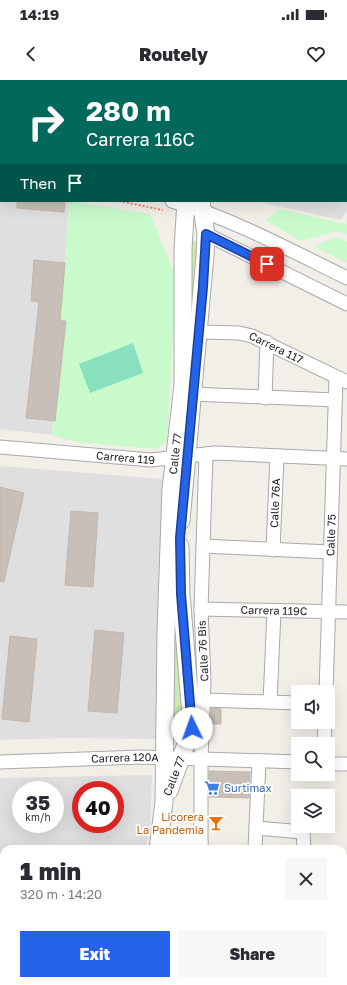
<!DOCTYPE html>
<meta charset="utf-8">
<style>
body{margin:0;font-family:"Golos Text",sans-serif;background:#f7f7f7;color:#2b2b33;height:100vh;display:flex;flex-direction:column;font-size:15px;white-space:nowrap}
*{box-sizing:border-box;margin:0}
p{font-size:13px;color:#7c7c81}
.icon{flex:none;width:22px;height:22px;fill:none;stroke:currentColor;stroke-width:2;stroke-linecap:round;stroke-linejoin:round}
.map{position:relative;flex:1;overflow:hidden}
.side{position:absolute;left:0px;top:765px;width:347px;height:140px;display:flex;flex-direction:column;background:#fff;border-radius:12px 12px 0 0;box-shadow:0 4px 16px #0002}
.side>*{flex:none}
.hud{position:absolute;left:0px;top:0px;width:347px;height:122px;box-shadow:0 4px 16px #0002;background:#00695c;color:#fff;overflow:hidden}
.fabs{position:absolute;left:291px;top:605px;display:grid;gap:8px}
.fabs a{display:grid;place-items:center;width:44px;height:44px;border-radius:0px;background:#fff;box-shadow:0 4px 16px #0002;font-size:20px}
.speed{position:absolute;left:12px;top:701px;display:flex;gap:8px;font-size:20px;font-weight:700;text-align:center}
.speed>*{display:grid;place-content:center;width:52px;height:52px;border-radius:50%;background:#fff;box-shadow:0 4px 16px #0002;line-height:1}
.speed small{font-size:10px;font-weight:400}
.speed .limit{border:6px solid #d22;background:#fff;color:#111}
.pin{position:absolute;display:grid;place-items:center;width:34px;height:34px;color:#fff;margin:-17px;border-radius:8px;box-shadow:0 2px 6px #0006}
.me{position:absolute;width:44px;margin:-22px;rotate:357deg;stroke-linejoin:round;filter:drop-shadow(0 0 3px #0008)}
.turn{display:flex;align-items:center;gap:14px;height:84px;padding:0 20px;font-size:18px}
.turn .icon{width:52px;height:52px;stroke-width:2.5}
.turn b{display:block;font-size:28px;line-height:34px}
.then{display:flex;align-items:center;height:38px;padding:0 20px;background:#0003;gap:8px;font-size:15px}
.round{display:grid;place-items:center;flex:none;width:42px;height:42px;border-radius:0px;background:#f7f7f7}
.headline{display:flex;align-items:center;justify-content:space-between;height:68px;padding:0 20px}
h1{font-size:24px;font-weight:800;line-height:30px}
.button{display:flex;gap:8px;margin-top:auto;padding:8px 20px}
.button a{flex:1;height:46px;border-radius:0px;background:#2563eb;color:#fff;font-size:16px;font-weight:800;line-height:46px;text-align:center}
.button a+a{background:#f7f7f7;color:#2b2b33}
.status{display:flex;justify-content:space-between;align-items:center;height:28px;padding:0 20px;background:#fff;direction:ltr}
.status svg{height:11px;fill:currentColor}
header{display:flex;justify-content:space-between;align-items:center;height:52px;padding:0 20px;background:#fff;font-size:18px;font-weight:800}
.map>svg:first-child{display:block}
</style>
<div class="status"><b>14:19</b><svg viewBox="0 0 49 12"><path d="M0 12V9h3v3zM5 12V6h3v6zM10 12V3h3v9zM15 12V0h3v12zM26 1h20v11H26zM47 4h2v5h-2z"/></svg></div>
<header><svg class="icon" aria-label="back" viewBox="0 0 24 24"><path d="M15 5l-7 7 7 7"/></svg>Routely<svg class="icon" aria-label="heart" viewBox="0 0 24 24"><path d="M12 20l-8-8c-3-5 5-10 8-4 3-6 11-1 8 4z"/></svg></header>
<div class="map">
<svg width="347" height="905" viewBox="0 0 347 905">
<rect width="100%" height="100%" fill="#f2efe9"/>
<path fill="#e0dfdf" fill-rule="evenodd" d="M0,0H155L1,1V40Z
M236,0H347V130L341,140L254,121H346V1Z
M0,107L1,121H69L52,355L0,349Z
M0,386L163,399L162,526L157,659L64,658L0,660Z
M152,695L150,752L145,769H4V901H91L90,905H0V698ZM21,710H55V744H21ZM81,710H115V744H81Z"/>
<path fill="#cdebb0" d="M190,161L201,162L187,303Z
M174,489L184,581V655H179L173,651L171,645Z"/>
<path fill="#c8facc" d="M69,121L150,134L176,197L167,361L156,369L76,362L52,355Z
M280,129L345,144L347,139V155L337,151L301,161L265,140Z
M336,157L347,162V183L314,166Z"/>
<path fill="#88e0be" d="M133,263L143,293L90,313L79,284Z"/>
<path fill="#c7bfb8" stroke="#c4b6ab" d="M17,121H65L64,132L17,128Z
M34,180L65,183L60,241H66L55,341L26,338L39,222L31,221Z
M0,407L24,413L4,502L0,501Z
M71,431L98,433L93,507L65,505Z
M95,550L124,553L117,633L88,631Z
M10,556L37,559L29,642L2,639Z
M211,628L221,629V644H211Z
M209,691L250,692L249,718L209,717Z"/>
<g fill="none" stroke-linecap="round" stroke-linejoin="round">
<g stroke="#a9a9a9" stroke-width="15">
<g id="minor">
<path d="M0,84H1"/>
<path d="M172,121C233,139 290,170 347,198"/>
<path d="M206,154L347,224"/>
<path id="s1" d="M199,252L239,253L252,256L347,302"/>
<path d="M193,314L335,320"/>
<path d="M265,318L267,262"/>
<path id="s2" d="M0,367L151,380L215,373L347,379"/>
<path d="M203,466L330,472"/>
<path id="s3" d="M273,470L277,376"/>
<path id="s4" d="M201,529L347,532"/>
<path id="s5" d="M326,612L336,298"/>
<path d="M204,620L298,623"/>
<path d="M270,622L274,531"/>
<path d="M324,664L325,642"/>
<path id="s6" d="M0,682L141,677L298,682"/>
<path d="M328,684H347"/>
<path d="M256,748L303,752L304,769"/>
<path d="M160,758L201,762"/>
<path d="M201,769V679L204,601L201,529L206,374"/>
<path d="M255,769L259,681"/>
<path d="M343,858H347"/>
<path d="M295,905V901"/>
</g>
</g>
<g stroke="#a9a9a9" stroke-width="19">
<g id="tertiary">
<path d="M215,1L216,0"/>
<path d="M181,441L205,176L206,154L201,121"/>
<path d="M169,711L192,648L181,514L180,466"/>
<path id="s7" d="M158,769L164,722L166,552L171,409L183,305V169L186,121"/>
<path d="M106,905L107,901"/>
</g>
</g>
<path stroke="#fa8072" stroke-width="2" stroke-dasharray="2 2" stroke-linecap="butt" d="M119,121L163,130"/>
<use href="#minor" stroke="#fff" stroke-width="13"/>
<use href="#tertiary" stroke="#fff" stroke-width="17"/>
</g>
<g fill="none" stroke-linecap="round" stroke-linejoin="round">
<g stroke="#184099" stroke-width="10">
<path id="route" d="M192,648L181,514L180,458L203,207L206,154L267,184"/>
</g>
<use href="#route" stroke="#2563eb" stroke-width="7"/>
</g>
<defs>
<g id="supermarket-bare" transform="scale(1.2)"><path d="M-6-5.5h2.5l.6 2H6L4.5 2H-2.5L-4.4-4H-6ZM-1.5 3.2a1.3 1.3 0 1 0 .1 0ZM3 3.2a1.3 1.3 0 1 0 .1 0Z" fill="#3f7fe0" stroke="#fff" stroke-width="2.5" paint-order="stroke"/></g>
<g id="bar-bare" transform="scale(1.2)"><path d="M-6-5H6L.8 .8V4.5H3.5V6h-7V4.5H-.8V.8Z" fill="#e8710a" stroke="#fff" stroke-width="2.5" paint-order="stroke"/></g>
</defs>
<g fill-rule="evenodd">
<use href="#supermarket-bare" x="212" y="708"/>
<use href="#bar-bare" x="216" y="743"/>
</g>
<g text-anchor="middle" stroke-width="3.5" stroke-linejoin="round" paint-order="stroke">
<g font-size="11" fill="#222" stroke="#fff">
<text dy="4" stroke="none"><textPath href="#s1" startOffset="80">Carrera 117</textPath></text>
<text dy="4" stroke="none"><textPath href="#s7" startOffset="396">Calle 77</textPath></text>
<text dy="4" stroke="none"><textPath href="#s2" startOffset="126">Carrera 119</textPath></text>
<text dy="4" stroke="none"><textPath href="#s3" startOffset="47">Calle 76A</textPath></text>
<text dy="4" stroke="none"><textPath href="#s5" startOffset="157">Calle 75</textPath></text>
<text dy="4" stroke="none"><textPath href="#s4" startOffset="73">Carrera 119C</textPath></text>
<text transform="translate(203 571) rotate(-93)" y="4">Calle 76 Bis</text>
<text dy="4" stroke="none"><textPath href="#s6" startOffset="125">Carrera 120A</textPath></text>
<text transform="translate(174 696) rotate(-69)" y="4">Calle 77</text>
</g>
<g font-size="11" fill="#366cbe" stroke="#fff" text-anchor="start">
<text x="224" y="712">Surtimax</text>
</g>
<g font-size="11" fill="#c56008" stroke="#fff" text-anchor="end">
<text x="204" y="741">Licorera<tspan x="204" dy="13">La Pandemia</tspan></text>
</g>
</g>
</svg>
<div class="fabs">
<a><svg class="icon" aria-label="sound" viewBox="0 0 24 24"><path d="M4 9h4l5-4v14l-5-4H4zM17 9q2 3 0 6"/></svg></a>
<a><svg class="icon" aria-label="search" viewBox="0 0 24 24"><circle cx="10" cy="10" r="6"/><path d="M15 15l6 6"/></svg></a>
<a><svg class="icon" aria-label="layers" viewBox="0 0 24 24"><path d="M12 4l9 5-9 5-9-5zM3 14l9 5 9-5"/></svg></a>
</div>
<div class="speed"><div>35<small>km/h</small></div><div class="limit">40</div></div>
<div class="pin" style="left:267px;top:184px;background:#d93025"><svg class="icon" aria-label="arrive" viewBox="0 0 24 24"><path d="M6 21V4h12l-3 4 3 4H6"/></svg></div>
<svg class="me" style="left:192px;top:648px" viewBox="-20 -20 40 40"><circle r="19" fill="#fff"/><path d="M0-13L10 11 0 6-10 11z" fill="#2563eb"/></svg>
<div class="hud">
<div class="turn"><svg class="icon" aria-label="right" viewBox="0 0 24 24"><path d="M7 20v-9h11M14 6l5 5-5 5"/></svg><div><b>280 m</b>Carrera 116C</div></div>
<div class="then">Then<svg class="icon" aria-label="arrive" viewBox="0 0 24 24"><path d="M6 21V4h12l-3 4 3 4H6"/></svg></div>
</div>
<section class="side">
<div class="headline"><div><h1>1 min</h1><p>320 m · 14:20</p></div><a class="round"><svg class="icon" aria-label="close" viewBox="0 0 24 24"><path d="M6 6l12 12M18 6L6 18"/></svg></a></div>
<div class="button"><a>Exit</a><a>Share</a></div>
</section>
</div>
